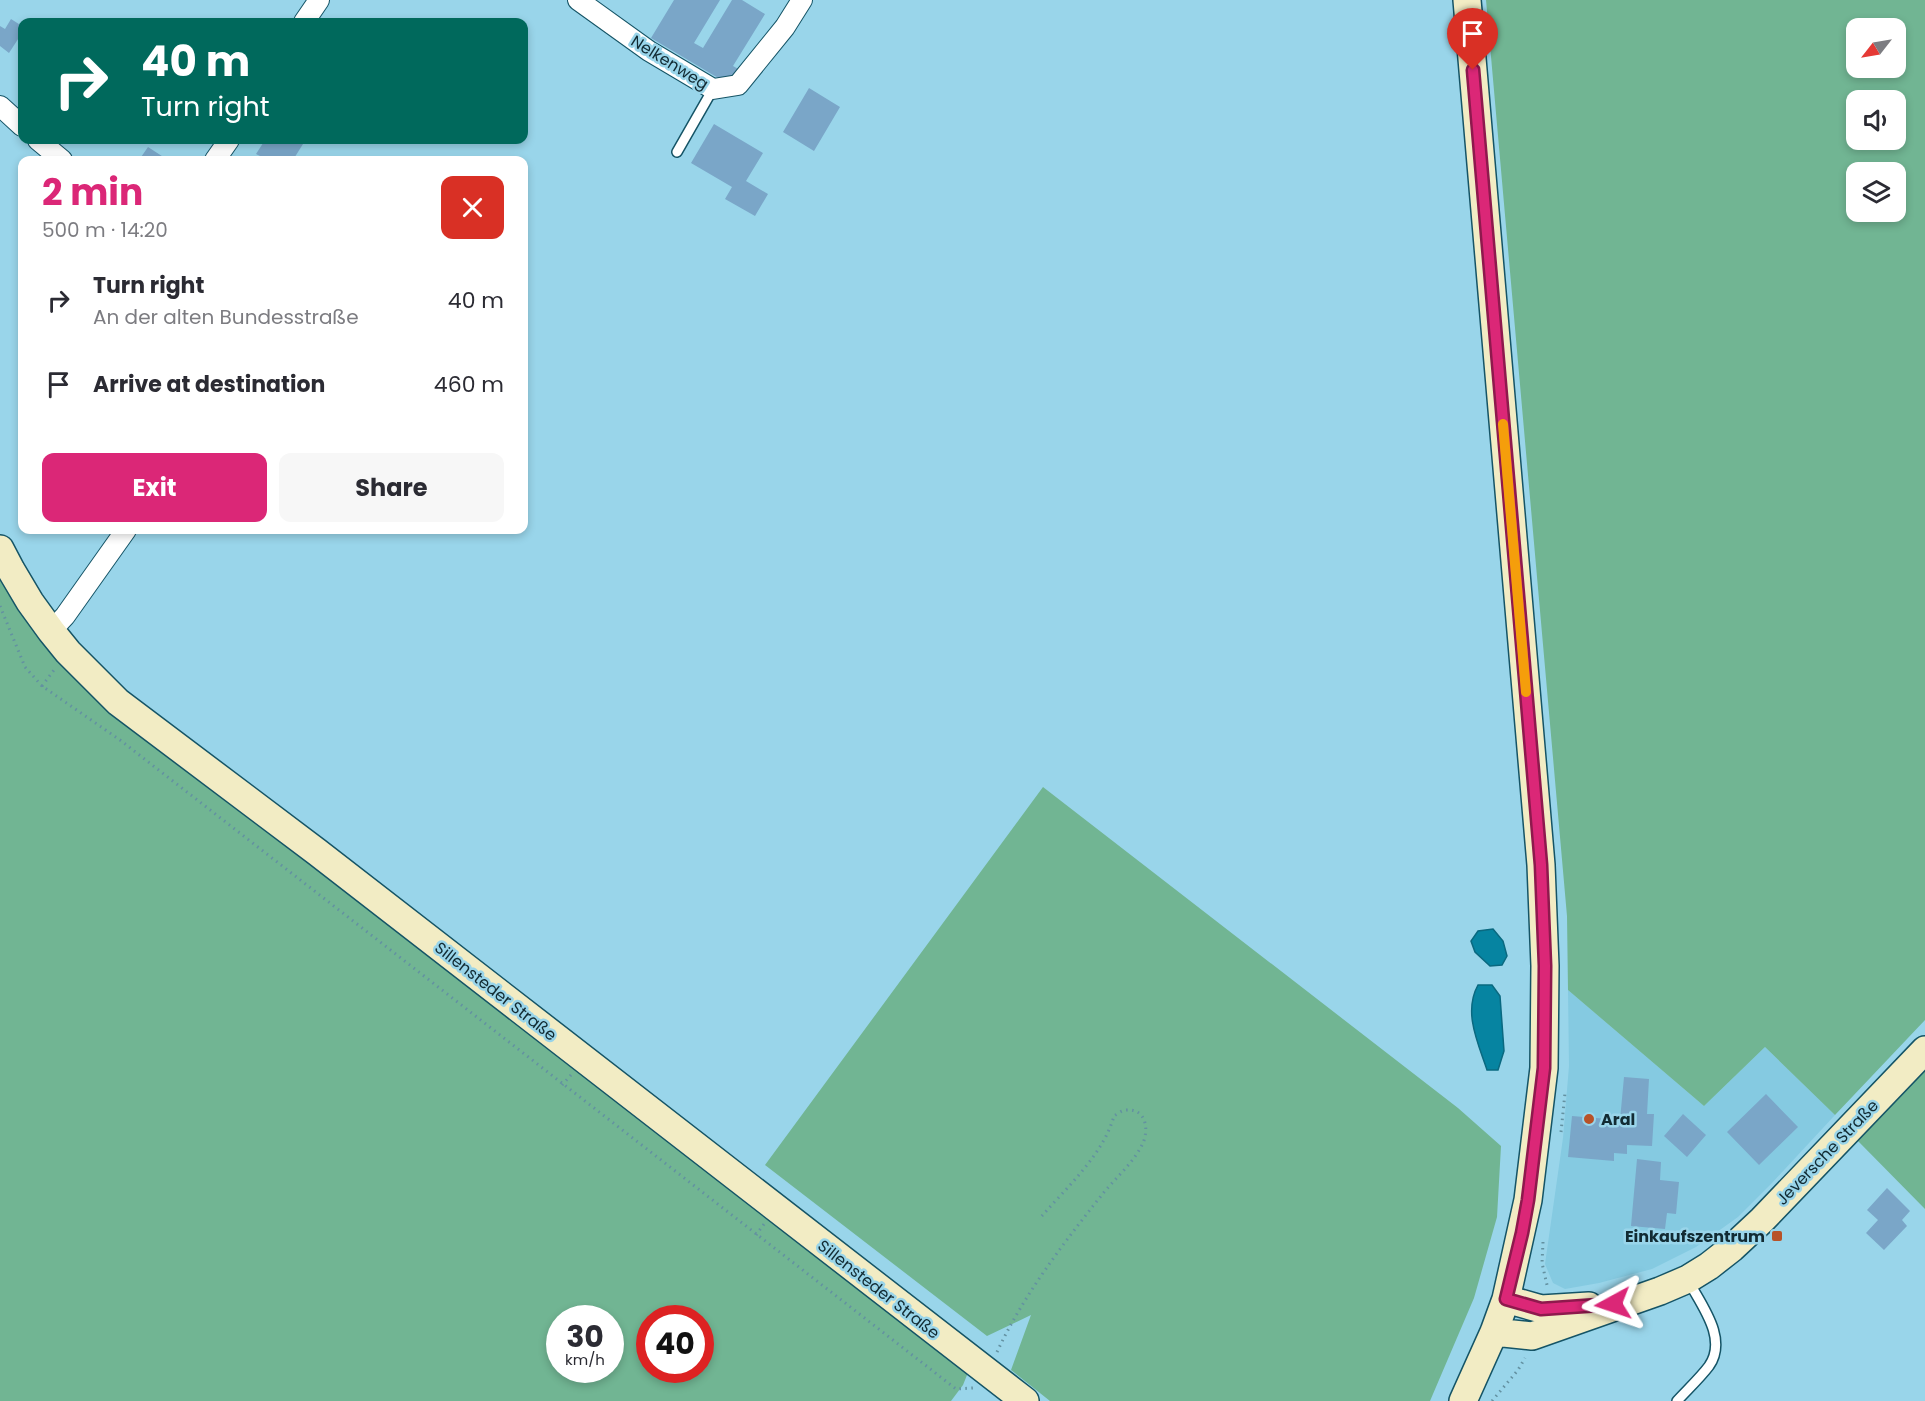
<!DOCTYPE html>
<meta charset="utf-8">
<style>
body{margin:0;font-family:Poppins,sans-serif;background:#f7f7f7;color:#2b2b33;height:100vh;display:flex;flex-direction:column;font-size:22px;white-space:nowrap}
*{box-sizing:border-box;margin:0}
p{font-size:20px;color:#7c7c81}
.icon{flex:none;width:33px;height:33px;fill:none;stroke:currentColor;stroke-width:2;stroke-linecap:round;stroke-linejoin:round}
.map{position:relative;flex:1;overflow:hidden}
.panel{position:absolute;left:18px;top:156px;width:510px;height:378px;display:flex;flex-direction:column;background:#fff;border-radius:12px;box-shadow:0 3px 9px #0003}
.panel>*{flex:none}
.banner{position:absolute;left:18px;top:18px;width:510px;height:126px;border-radius:12px;box-shadow:0 3px 9px #0003;background:#00695c;color:#fff;overflow:hidden}
.needle{width:39px;rotate:239deg}
.controls{position:absolute;left:1846px;top:18px;display:grid;gap:12px}
.controls a{display:grid;place-items:center;width:60px;height:60px;border-radius:12px;background:#fff;box-shadow:0 3px 9px #0003;font-size:30px}
.speed{position:absolute;left:546px;top:1305px;display:flex;gap:12px;font-size:30px;font-weight:700;text-align:center}
.speed>*{display:grid;place-content:center;width:78px;height:78px;border-radius:50%;background:#fff;box-shadow:0 3px 9px #0003;line-height:1}
.speed small{font-size:15px;font-weight:400}
.speed .limit{border:9px solid #d22;background:#fff;color:#111}
.pin{position:absolute;display:grid;place-items:center;width:51px;height:51px;color:#fff;margin:-62px -26px;border-radius:50% 50% 50% 0;rotate:-45deg;box-shadow:0 0 6px #0007}
.pin .icon{rotate:45deg}
.me{position:absolute;width:66px;margin:-33px;rotate:265deg;stroke-linejoin:round;filter:drop-shadow(0 0 4px #0008)}
.turn{display:flex;align-items:center;gap:21px;height:126px;padding:0 24px;font-size:27px}
.turn .icon{width:78px;height:78px;stroke-width:2.5}
.turn b{display:block;font-size:42px;line-height:51px}
.round{display:grid;place-items:center;flex:none;width:63px;height:63px;border-radius:12px;background:#f7f7f7}
.head{display:flex;align-items:center;justify-content:space-between;height:102px;padding:0 24px}
h1{font-size:36px;font-weight:700;line-height:45px;color:#db2777}
.cta{display:flex;gap:12px;margin-top:auto;padding:12px 24px}
.cta a{flex:1;height:69px;border-radius:12px;background:#db2777;color:#fff;font-size:24px;font-weight:700;line-height:69px;text-align:center}
.cta a+a{background:#f7f7f7;color:#2b2b33}
ul{padding:0;list-style:none}
li{display:flex;align-items:center;gap:18px;height:84px;padding:0 24px}
li div{flex:1}
li b{display:block;font-size:22px}
li em{font-style:normal}
.map>svg:first-child{display:block}
</style>
<div class="map">
<svg width="1925" height="1401" viewBox="0 0 1925 1401">
<rect width="100%" height="100%" fill="#99d5ea"/>
<path fill="#85cae1" d="M1568,990L1704,1106L1765,1047L1835,1115L1772,1183L1738,1217L1696,1247L1652,1269L1599,1283L1565,1289L1553,1283L1545,1264L1563,1138L1569,1066Z"/>
<path fill="#71b593" fill-rule="evenodd" d="M1486,0H1925V1020L1835,1115L1765,1047L1704,1106L1568,990L1567,916ZM1857,28H1896V68H1857ZM1857,100H1896V140H1857ZM1857,172H1896V212H1857Z
M0,571L61,654L969,1370L963,1385L951,1401H0ZM560,1318H610V1370H560ZM650,1318H700V1370H650Z
M1043,787L1458,1108L1501,1146L1497,1217L1474,1298L1430,1401H1050L1011,1370L1031,1315L987,1336L765,1165Z
M1925,1071V1209L1857,1140Z"/>
<path fill="#0684a1" stroke="#0a6980" stroke-width="1.5" d="M1493,929L1503,941L1507,956L1502,965L1490,966L1475,952L1471,941L1478,931Z
M1478,985H1492L1500,996L1504,1051L1498,1070H1487C1478,1043 1463,1012 1478,985Z"/>
<path fill="#7aa6c8" d="M674,0H720L694,43L703,48L732,0H742L765,14L733,66L740,70L730,85L651,38Z
M11,19L22,26V33L9,53L0,46V26L5,29Z
M809,88L840,107L814,151L783,132Z
M714,124L763,153L746,181L768,194L755,216L725,199L732,187L691,163Z
M265,140H296L303,144L293,160H268L256,154Z
M148,147L168,160H139Z
M1624,1077L1649,1079L1647,1114H1654L1652,1146L1627,1145V1154L1614,1153V1161L1568,1157L1572,1116L1620,1120Z
M1766,1094L1798,1127L1759,1165L1727,1132Z
M1683,1114L1706,1135L1687,1157L1664,1136Z
M1637,1159L1661,1162L1660,1180L1679,1182L1676,1214L1667,1213L1665,1229L1631,1226Z
M1887,1188L1910,1211L1902,1220L1907,1226L1884,1250L1866,1233L1878,1220L1867,1210Z"/>
<g fill="none" stroke-linecap="round" stroke-linejoin="round">
<g stroke="#155466" stroke-width="12">
<path id="lane" d="M677,152L713,89
M1677,1401C1687,1390 1700,1378 1709,1366C1728,1339 1702,1306 1689,1282"/>
</g>
<g stroke="#155466" stroke-width="22">
<path id="street" d="M578,0L649,51L713,89L738,85L785,27L802,0
M304,22L319,0
M0,106L22,126
M38,140L62,160
M215,160L229,140
M51,631L65,616L126,530"/>
</g>
<g stroke="#155466" stroke-width="30">
<path id="secondary" d="M0,549L11,570L30,602L51,631L68,652L118,702L317,852L1025,1401
M1506,1299L1541,1309L1589,1306
M1494,1332L1532,1336L1660,1291L1688,1279L1709,1266L1732,1248L1762,1220L1925,1050
M1463,1401L1494,1332L1506,1299L1528,1200L1544,1068L1545,966L1541,865L1467,0"/>
</g>
<path stroke="#6391a1" stroke-width="3" stroke-dasharray="1.5 4.5" stroke-linecap="butt" d="M0,606L25,667L42,686L120,740L956,1389L973,1388
M42,686L54,670
M562,1085L571,1075
M1561,1132L1565,1093
M756,1235L764,1224
M1543,1242L1542,1263L1547,1285
M997,1352C1023,1296 1062,1245 1101,1196C1114,1179 1133,1164 1143,1143C1149,1129 1146,1108 1126,1110C1122,1110 1117,1114 1114,1116C1103,1155 1067,1187 1041,1217
M1492,1401L1518,1370L1525,1358"/>
<use href="#lane" stroke="#fff" stroke-width="9"/>
<use href="#street" stroke="#fff" stroke-width="20"/>
<use href="#secondary" stroke="#f2ecc4" stroke-width="27"/>
</g>
<g fill="none" stroke-linecap="round" stroke-linejoin="round">
<g stroke="#8e194d" stroke-width="15">
<path id="route" d="M1473,70L1541,865L1545,966L1544,1068L1528,1200L1522,1233L1506,1299L1541,1309L1613,1304"/>
</g>
<use href="#route" stroke="#db2777" stroke-width="10"/>
<path stroke="#f59e0b" stroke-width="10" d="M1503,424L1526,692"/>
</g>
<g fill="#b85228" stroke="#99d5ea" stroke-width="2">
<circle cx="1589" cy="1119" r="6"/>
<rect x="1771" y="1230" width="12" height="12" rx="3"/>
</g>
<g text-anchor="middle" stroke-width="5" stroke-linejoin="round" paint-order="stroke">
<g font-size="16" fill="#122b33" stroke="#99d5ea">
<text transform="translate(670 62) rotate(32)" y="6">Nelkenweg</text>
<text transform="translate(496 991) rotate(38)" y="6">Sillensteder Straße</text>
<text transform="translate(1827 1152) rotate(-46)" y="6">Jeversche Straße</text>
<text transform="translate(879 1289) rotate(38)" y="6">Sillensteder Straße</text>
</g>
<g font-size="16" font-weight="bold" fill="#122b33" stroke="#99d5ea" text-anchor="start">
<text x="1601" y="1125">Aral</text>
<text x="1765" y="1242" text-anchor="end">Einkaufszentrum</text>
</g>
</g>
</svg>
<div class="controls">
<a><svg class="needle" viewBox="-14 -14 28 28"><path d="M0-13l5 13h-10z" fill="#e53935"/><path d="M0 13l5-13h-10z" fill="#7c7c81"/></svg></a>
<a><svg class="icon" aria-label="sound" viewBox="0 0 24 24"><path d="M4 9h4l5-4v14l-5-4H4zM17 9q2 3 0 6"/></svg></a>
<a><svg class="icon" aria-label="layers" viewBox="0 0 24 24"><path d="M12 4l9 5-9 5-9-5zM3 14l9 5 9-5"/></svg></a>
</div>
<div class="speed"><div>30<small>km/h</small></div><div class="limit">40</div></div>
<div class="pin" style="left:1473px;top:70px;background:#d93025"><svg class="icon" aria-label="arrive" viewBox="0 0 24 24"><path d="M6 21V4h12l-3 4 3 4H6"/></svg></div>
<svg class="me" style="left:1613px;top:1304px" viewBox="-20 -20 40 40"><path d="M0-17L14 15 0 8-14 15z" fill="#db2777" stroke="#fff" stroke-width="4"/></svg>
<div class="banner">
<div class="turn"><svg class="icon" aria-label="right" viewBox="0 0 24 24"><path d="M7 20v-9h11M14 6l5 5-5 5"/></svg><div><b>40 m</b>Turn right</div></div>
</div>
<section class="panel">
<div class="head"><div><h1>2 min</h1><p>500 m · 14:20</p></div><a class="round" style="background:#d93025;color:#fff"><svg class="icon" aria-label="close" viewBox="0 0 24 24"><path d="M6 6l12 12M18 6L6 18"/></svg></a></div>
<ul>
<li><svg class="icon" aria-label="right" viewBox="0 0 24 24"><path d="M7 20v-9h11M14 6l5 5-5 5"/></svg><div><b>Turn right</b><p>An der alten Bundesstraße</p></div><em>40 m</em></li>
<li><svg class="icon" aria-label="arrive" viewBox="0 0 24 24"><path d="M6 21V4h12l-3 4 3 4H6"/></svg><div><b>Arrive at destination</b></div><em>460 m</em></li>
</ul>
<div class="cta"><a>Exit</a><a>Share</a></div>
</section>
</div>
